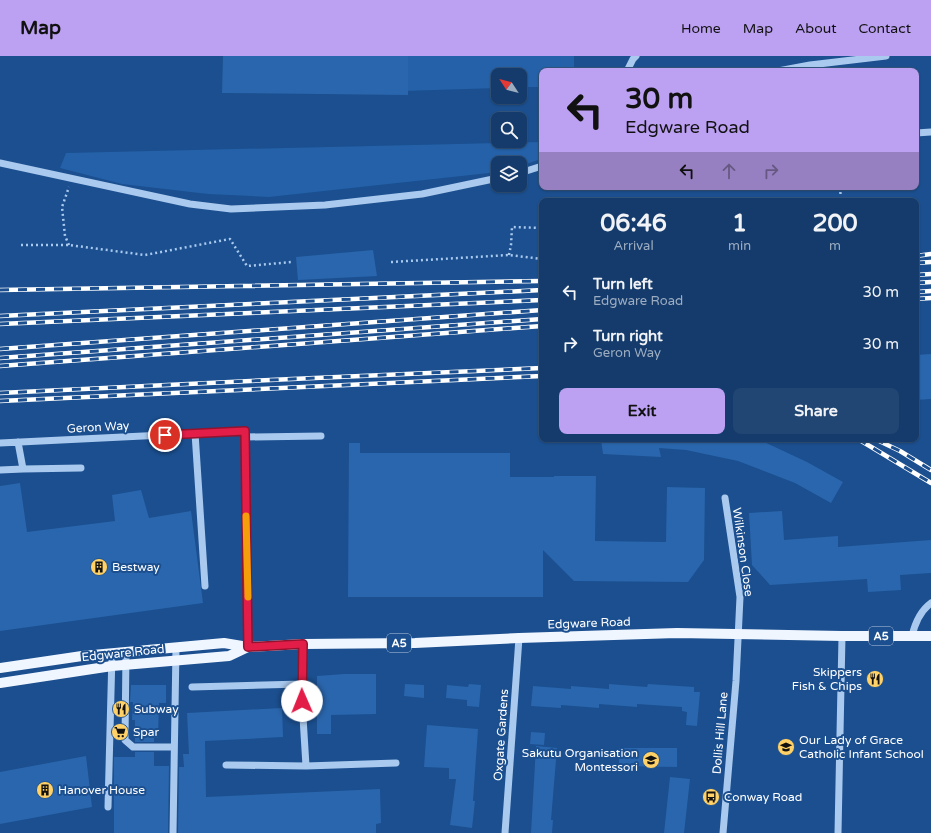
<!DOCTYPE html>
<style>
body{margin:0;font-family:"Varela Round",sans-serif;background:#214673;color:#f1f3f6;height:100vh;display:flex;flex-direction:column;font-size:15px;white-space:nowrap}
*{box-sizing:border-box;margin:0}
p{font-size:13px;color:#9dadc1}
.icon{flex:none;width:22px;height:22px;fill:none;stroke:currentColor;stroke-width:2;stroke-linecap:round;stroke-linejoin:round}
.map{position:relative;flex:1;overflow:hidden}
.drawer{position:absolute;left:539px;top:142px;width:380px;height:244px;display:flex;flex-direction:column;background:#143b6b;border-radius:8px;box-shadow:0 1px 3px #0004,0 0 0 1px #33557e}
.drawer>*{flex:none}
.guide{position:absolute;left:539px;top:12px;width:380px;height:122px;border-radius:8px;box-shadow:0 1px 3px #0004,0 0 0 1px #33557e;background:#bca0f2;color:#111;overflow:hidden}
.needle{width:26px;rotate:306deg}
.fabs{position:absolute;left:491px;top:12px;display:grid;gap:8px}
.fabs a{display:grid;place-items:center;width:36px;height:36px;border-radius:8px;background:#143b6b;box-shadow:0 1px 3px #0004,0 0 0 1px #33557e;font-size:20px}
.pin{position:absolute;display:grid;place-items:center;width:34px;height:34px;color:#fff;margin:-17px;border:2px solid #fff;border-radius:50%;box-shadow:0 1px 4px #0007}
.me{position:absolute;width:44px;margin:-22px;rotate:359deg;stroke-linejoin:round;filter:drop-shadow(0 0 3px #0008)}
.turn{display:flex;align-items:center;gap:14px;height:84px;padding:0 20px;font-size:18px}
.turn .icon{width:52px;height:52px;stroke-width:2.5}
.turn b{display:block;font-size:28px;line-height:34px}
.lanes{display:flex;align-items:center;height:38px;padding:0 20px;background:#0003;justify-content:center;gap:20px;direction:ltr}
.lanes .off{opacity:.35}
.eta{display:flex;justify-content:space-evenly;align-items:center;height:68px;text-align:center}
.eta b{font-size:24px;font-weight:700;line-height:28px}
.button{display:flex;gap:8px;margin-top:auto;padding:8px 20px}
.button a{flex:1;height:46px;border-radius:8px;background:#bca0f2;color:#111;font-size:16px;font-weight:700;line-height:46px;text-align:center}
.button a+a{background:#214673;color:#f1f3f6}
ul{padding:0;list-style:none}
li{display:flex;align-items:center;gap:12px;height:52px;padding:0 20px}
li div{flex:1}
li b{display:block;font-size:15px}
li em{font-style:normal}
header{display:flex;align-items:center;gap:24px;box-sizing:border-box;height:56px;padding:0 20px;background:#bca0f2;color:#111}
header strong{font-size:19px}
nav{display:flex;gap:22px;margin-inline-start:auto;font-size:14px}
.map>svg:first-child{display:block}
</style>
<header>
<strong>Map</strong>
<nav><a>Home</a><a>Map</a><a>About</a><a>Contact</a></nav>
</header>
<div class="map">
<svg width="931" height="777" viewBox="0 0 931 777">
<rect width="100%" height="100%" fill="#1b4f8f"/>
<path fill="#2461a8" d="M405,0H574V15H542V31H520V19H498V32L403,35Z
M542,86V102L541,103L520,110V107H498V115L489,117L269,141L208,138L122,128L60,112L66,97Z"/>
<path fill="#2a66ad" d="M223,0H408V39L222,37Z
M373,194L377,220L298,224L296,201Z
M931,298V343L916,344V299Z
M601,383H758L807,406L843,426L831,447L795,427L738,405L686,394L659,392L661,401L603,398Z
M349,387H360V397H510V421H554V420H596L595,485L666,486L667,431L705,432L704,504L688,526L574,525L543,494V541H348Z
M20,427L27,476L115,465L112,439L141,434L149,462L191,455L203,547L0,575V430Z
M782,455L784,484L838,480V491L931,484V517L900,519L901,534L868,536L867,523L770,529L752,509L749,457Z
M344,618H376V658L331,659V678H317V620Z
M405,628L424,629V642L404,640Z
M469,628L481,629L479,651L467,650V644L446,642L447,629L468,631Z
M609,628L647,631L648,628L694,631V636H700L697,670L686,669L687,656L682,655V651L637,648V651L599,648V652L561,649V652L531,650L533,630L571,633V630L609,633Z
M131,629H166V647H159L158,682H154V686H135V664H132L133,646H130Z
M282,652L283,681L205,685L206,741L380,733L381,767L376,768V777H178L179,711H184L183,698H189L187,657Z
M427,669L478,673L473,745H475L472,772L450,769L456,723H449V712L424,711Z
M531,676L545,677L544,689L530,688Z
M536,690L557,692L551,764H553L552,777H531Z
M619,692H677V711L619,710Z
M135,696H154V710H169L168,777H114V701H135Z
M86,700L92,751L0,768V716Z
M670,721L690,723L684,777H664Z"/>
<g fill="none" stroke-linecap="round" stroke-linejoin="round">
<path stroke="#a9c9ee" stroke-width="2.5" stroke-dasharray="2 3" stroke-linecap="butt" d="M840,131L841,145
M21,189H69L145,199L230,183L247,210L292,206
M69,189L65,180L62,151L69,131
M509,199L511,189L512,171L542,172
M391,206L509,199L542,203"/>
<path stroke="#a9c9ee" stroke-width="7" d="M627,15L633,3L636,0
M778,15L810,9L886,0
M916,77L931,76
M0,107L190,148L231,153L325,149L422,138L498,122
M520,117L542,110
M195,377L205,530
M245,381L321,380
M0,387L245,375L248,591
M23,413L81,412
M0,414L23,413L18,386
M912,580C915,567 920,555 931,547
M303,588L302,645L306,710
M126,596L125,684L133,691H174
M192,631L302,628
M226,709L306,710L396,707
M108,751L112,598
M173,777L176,592
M505,777L519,582
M723,777L736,625L740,541L725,442
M838,777L842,580"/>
<path stroke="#f0f6ff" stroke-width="10" d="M0,612L82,600L224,587L248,591L303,588L415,587L519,582L677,577L842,580H931
M0,627L112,610L229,600L248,591"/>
<g stroke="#fff" stroke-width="4.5">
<path id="rail" d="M916,200L931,198
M916,207L931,206
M916,219L931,218
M916,227L931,226
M0,234L542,225
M916,236L931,235
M916,243L931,242
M0,260L542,234
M0,268L542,244
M0,293L542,254
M0,302L542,263
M0,310L542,270
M0,337L292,323L542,312
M0,345L542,320
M858,383L931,427
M875,383L900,395L931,414"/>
</g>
<use href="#rail" stroke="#1b4f8f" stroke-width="3" stroke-dasharray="9" stroke-linecap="butt"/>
</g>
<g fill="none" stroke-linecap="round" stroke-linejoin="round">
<g stroke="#92132f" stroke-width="10">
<path id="route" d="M165,379L245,375L248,591L303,588L302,645"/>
</g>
<use href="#route" stroke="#e11d48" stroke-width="7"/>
<path stroke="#f59e0b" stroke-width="7" d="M246,460L248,541"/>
</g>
<defs>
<g id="building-disc" transform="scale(0.9)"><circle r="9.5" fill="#ffd166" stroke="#1b4f8f"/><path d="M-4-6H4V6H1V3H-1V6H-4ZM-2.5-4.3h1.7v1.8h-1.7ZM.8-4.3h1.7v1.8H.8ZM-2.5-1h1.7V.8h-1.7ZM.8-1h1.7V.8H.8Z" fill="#111"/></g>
<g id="restaurant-disc" transform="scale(0.9)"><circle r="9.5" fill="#ffd166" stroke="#1b4f8f"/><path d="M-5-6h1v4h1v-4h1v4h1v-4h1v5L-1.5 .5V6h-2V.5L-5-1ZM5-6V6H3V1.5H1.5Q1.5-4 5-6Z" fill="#111"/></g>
<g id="supermarket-disc" transform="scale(0.9)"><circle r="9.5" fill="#ffd166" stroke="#1b4f8f"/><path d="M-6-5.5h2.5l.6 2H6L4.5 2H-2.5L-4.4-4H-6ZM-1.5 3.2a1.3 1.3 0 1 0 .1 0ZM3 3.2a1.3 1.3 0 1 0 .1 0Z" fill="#111"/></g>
<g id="school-disc" transform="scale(0.9)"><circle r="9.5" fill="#ffd166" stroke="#1b4f8f"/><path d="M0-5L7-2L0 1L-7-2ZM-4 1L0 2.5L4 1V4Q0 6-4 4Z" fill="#111"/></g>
<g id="bus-disc" transform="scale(0.9)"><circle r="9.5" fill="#ffd166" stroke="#1b4f8f"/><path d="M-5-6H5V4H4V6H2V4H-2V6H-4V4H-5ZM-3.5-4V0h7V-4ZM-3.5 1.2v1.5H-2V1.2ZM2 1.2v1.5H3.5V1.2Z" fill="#111"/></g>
</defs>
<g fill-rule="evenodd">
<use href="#building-disc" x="99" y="511"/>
<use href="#restaurant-disc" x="875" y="623"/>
<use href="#restaurant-disc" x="121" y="653"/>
<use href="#supermarket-disc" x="120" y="676"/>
<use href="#school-disc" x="786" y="691"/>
<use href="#school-disc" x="651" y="704"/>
<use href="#building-disc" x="45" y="734"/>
<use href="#bus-disc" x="711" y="741"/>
</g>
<g text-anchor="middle" stroke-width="4" stroke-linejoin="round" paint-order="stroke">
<g fill="#1b4f8f" stroke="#bbcadd" stroke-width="1">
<rect x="869" y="571" width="24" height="18" rx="3"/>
<rect x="387" y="578" width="24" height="18" rx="3"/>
</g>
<g font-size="11" font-weight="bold" fill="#fff">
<text x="881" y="584">A5</text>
<text x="399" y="591">A5</text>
</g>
<g font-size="12" fill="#fff" stroke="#1b4f8f">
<text transform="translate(98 371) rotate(-3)" y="4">Geron Way</text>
<text transform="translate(743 496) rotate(82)" y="4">Wilkinson Close</text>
<text transform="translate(589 567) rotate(-2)" y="4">Edgware Road</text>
<text transform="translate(123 597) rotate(-6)" y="4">Edgware Road</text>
<text transform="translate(720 677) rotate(-85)" y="4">Dollis Hill Lane</text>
<text transform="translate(501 679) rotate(-86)" y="4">Oxgate Gardens</text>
</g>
<g font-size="12" fill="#fff" stroke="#1b4f8f" text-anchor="start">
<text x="112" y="515">Bestway</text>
<text x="862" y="620" text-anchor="end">Skippers<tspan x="862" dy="14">Fish &amp; Chips</tspan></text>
<text x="134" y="657">Subway</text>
<text x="133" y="680">Spar</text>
<text x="799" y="688">Our Lady of Grace<tspan x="799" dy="14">Catholic Infant School</tspan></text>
<text x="638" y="701" text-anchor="end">Sakutu Organisation<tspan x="638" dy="14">Montessori</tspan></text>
<text x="58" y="738">Hanover House</text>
<text x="724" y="745">Conway Road</text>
</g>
</g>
</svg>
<div class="fabs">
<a><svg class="needle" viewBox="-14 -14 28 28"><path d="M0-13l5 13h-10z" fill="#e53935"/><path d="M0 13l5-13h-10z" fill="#9dadc1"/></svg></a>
<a><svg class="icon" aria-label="search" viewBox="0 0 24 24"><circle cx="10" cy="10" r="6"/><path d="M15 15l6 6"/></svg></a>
<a><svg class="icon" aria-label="layers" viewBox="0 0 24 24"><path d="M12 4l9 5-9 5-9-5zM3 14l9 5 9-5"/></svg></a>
</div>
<div class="pin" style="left:165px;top:379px;background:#d93025"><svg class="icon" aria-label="arrive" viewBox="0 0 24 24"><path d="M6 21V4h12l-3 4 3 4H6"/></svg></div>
<svg class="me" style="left:302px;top:645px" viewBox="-20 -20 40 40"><circle r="19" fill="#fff"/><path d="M0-13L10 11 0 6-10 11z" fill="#e11d48"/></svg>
<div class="guide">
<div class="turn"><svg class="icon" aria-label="left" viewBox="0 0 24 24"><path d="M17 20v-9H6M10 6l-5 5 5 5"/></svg><div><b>30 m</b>Edgware Road</div></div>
<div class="lanes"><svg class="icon" aria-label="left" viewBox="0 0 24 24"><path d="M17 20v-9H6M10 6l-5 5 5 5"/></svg><svg class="icon off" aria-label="ahead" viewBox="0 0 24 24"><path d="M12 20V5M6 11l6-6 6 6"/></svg><svg class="icon off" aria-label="right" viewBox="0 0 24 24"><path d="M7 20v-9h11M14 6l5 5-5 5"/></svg></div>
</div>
<section class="drawer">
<div class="eta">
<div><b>06:46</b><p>Arrival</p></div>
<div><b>1</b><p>min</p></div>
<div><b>200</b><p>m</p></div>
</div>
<ul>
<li><svg class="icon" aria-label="left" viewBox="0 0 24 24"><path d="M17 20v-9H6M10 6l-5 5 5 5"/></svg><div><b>Turn left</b><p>Edgware Road</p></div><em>30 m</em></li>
<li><svg class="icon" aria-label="right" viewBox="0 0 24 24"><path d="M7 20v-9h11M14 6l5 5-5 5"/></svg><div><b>Turn right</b><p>Geron Way</p></div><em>30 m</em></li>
</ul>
<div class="button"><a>Exit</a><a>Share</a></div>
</section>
</div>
